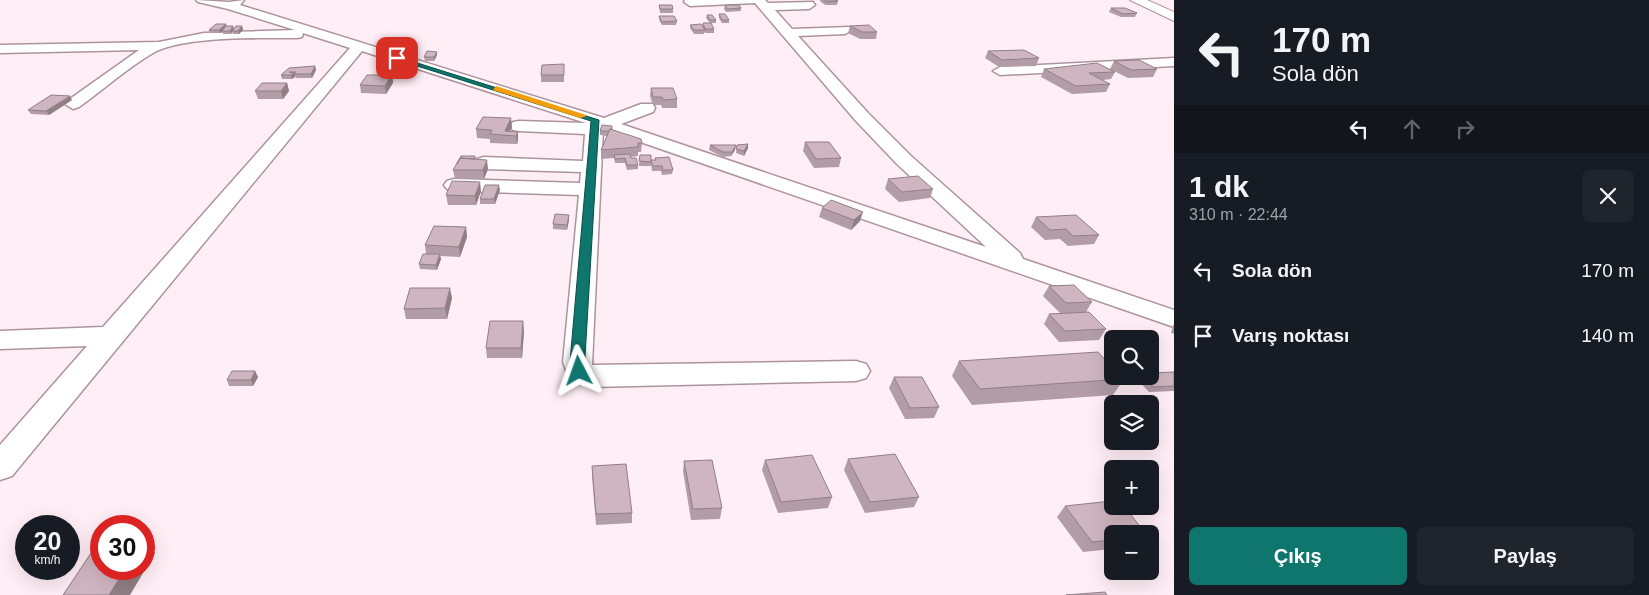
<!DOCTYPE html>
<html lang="tr">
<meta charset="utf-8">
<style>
body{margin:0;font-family:Arial,sans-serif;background:#20242c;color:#f1f3f6;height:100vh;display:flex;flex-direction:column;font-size:19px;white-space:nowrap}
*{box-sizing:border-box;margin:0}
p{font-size:16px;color:#9ea1a6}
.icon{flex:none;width:28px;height:28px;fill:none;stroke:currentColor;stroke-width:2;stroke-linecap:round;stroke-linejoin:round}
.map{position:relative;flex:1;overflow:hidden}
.panel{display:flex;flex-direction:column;background:#171b24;width:475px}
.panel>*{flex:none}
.guide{background:#171b24;color:#f1f3f6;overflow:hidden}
.tools{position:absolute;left:1104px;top:330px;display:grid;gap:10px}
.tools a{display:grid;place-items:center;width:55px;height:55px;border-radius:8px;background:#171b24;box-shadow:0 5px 20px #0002;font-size:25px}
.speed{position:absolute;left:15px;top:515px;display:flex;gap:10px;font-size:25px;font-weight:700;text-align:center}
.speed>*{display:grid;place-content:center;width:65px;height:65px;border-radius:50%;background:#171b24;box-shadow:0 5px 20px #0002;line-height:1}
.speed small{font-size:12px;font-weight:400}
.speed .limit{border:8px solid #d22;background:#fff;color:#111}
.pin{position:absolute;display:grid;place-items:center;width:42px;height:42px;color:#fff;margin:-21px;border-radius:10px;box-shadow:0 2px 8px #0006}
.me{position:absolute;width:55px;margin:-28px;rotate:356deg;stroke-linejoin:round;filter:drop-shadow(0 0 4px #0008)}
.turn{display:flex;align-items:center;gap:18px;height:105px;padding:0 15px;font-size:22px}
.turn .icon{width:65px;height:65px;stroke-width:2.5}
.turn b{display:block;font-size:35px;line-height:42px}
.lanes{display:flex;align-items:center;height:48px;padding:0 15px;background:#0003;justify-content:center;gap:25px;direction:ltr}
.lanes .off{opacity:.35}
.round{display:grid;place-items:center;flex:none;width:52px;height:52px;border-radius:8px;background:#20242c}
.headline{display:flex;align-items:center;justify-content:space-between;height:85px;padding:0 15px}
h1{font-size:30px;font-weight:600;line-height:38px}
.cta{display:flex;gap:10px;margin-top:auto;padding:10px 15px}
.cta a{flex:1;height:58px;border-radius:8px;background:#0f766e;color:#fff;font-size:20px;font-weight:600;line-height:58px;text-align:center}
.cta a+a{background:#20242c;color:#f1f3f6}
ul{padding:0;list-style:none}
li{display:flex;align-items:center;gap:15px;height:65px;padding:0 15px}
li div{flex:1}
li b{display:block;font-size:19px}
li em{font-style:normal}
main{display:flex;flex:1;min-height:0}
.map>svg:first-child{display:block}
</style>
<main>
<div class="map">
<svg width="1174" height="595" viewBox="0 0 1174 595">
<rect width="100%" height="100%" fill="#ffeef5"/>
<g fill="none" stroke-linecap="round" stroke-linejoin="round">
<g stroke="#ad939e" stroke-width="3">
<path id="minor" d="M196,0L229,2L244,0L240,5L604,118L641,104H653L655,108L653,112L621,124L986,247L897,164L856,121L755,3L690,6L684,2L685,0H765L768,3L813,2L815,5L809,9L775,10L792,29L850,27L852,30L845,34L798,36L868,113L911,156L1020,253L1023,259L1174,310V327L603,129L592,365L856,361L866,364L870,371L866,378L856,381L590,387L569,378L563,362L579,195L454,191L447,189L444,185L447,181L454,179L580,183L581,172L484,169L477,167L474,163L477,159L484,157L583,161L585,134L519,131L513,130L510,126L513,122L519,121L586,123L362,51L12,476L0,480V445L87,346L0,349V331L103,327L350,48L303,33L302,37L297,38C262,38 182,36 153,53C127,68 103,90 79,107L73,109L65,104L67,101L139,50L0,53V45L159,42L204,33L295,30L228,9L198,2Z
M1174,58V66L1000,75L993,71L1000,67Z"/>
</g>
<g stroke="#ad939e" stroke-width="2">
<path id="highway" d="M1130,0H1147L1174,12V21Z"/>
</g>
<use href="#minor" fill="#fff" fill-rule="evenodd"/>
<use href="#highway" fill="#fff" fill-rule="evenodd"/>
</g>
<path fill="#b29ca5" d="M820,0H834L838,1L837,5H825L820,1Z
M659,5L673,9V13H660Z
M725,5L741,8V11L726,12L724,9Z
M1111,8L1137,13L1135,17H1121L1109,12Z
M719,14L729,20V23H722L719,18Z
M707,15L716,20V23H710L706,18Z
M659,16L677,21L676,25H662L659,20Z
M703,23L714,29V33H705L704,32V34H694L690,28V25L702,27Z
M227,26L234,28L242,26L243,30L239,34H233L232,32L231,34H223L222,32L220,33H210L209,30Z
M850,26L877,32L876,39H860L848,33Z
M988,51L1039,58L1036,66L999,67L985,58Z
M437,52V55L434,61H425L424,57Z
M1114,61L1157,69L1153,77L1128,78L1110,69Z
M564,64V82H541V75Z
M315,66L316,70L312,78H296L295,76V77L292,79H282L281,75L289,68Z
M1044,69L1115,72L1111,79L1102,80L1110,84L1106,92L1072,94L1041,77Z
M392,75L393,83L386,94L361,93L360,85Z
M287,83L289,91L283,99H258L255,91Z
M651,88L677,99V108H662L661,105H653L650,96Z
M72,100L49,115L31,114L28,110Z
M612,126V129L642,143L641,152H638V156L630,157L638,165V169L627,170L625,163H615L614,158L601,159V150L607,136L600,135V131Z
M512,127L510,131L518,132V140L517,144L490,143V139L477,138L476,129Z
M805,142L841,158L839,167L814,168L803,151Z
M710,145L735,150L731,156L723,157L709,150Z
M737,145L748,148L744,156L736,153Z
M640,155H651V166H639Z
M475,156L476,159L488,169L484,179H455L453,170Z
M655,158L673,170L672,174L662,175L661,171H652L651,164V160H655Z
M888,179L933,189L930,198L899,202L885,189Z
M500,190L495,204H480V199Z
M481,191L476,205H448L446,195Z
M822,208L860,221L851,230L819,217Z
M1036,217L1099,235L1094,244L1068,246L1060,239L1045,240L1031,227Z
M569,220L567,230L553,229V224Z
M466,227L467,237L460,257L440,256L441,259L437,270L420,269L419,264L426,254L425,245Z
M1049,286L1092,302L1086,312L1106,329L1099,340L1059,342L1044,324L1049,314L1060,313L1043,296Z
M452,298L447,319H406L404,309Z
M1174,324V334L1171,333L1173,326Z
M524,331L522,358H487L486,348Z
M959,361L1124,379L1113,395L972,405L952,376Z
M255,371L258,377L253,386H229L227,380Z
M1174,372V391L1149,392L1137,379L1139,376H1150Z
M894,377L939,407L934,418L905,419L889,388Z
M848,459L919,497L914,507L865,513L844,470Z
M765,460L832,497L828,508L778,513L762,470Z
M684,461L722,508L720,519L691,520L683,471Z
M592,466L632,513V523L596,525L592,476Z
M1065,506L1112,534V549L1083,552L1057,517Z"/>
<path fill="#917f86" d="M226,24L227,28L222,31V32L220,33L219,30Z
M233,26L234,29L232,31V32L231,34L230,31Z
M242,26L243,30L239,34L238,31Z
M437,52V55L434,61V57Z
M315,66L316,70L312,78L311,74Z
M294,73L295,77L292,79L291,75Z
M392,75L393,83L386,94L385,86Z
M287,83L289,91L283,99L281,91Z
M70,96L72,100L49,115L46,111Z
M511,118L512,127L508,135L505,131Z
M518,132V140L517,144L516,136Z
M748,144V148L744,156V151Z
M736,145L735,150L731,156L732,152Z
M487,160L488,169L484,179L483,170Z
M480,182L481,191L476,205L475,196Z
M499,185L500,190L495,204L494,199Z
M863,212L860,221L851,230L854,220Z
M569,215V220L567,230V225Z
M466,227L467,237L460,257L459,247Z
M440,254L441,259L437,270L436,265Z
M450,288L452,298L447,319L445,308Z
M523,321L524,331L522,358L521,348Z
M255,371L258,377L253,386L251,380Z
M144,538L155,553L130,595H109L125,569H144Z"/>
<path fill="#cfb5c0" stroke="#917f86" d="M824,0H834L838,1L826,2Z
M659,5H672L673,9H660Z
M725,5H739L741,8L727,9Z
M1111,8H1125L1137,13L1123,14Z
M719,14H725L729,20H722Z
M707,15H712L716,20H710Z
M659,16H674L677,21L662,22Z
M703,23H711L714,29H705Z
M216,24H226L219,30H209Z
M701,24L705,30H694L690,25Z
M869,25L877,32H862L850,26Z
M226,26H233L230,31H222Z
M236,26H242L238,31H232Z
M1024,50L1039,58L1002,60L988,51Z
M427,51L437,52L434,57H424Z
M1139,60L1157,69L1131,70L1114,61Z
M1097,63L1115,72L1089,73L1110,84L1076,86L1044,69Z
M564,64V75H541L542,65Z
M315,66L311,74H294L296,72H289L294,73L291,75H281L289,68Z
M367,75H392L385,86L360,85Z
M262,83H287L281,91H255Z
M651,88H673L677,99L663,100L662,97H653Z
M51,95L70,96L46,111L28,110Z
M483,117L511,118L505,131L518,132L516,136L490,134L492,130L476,129Z
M602,125L612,126V129H610L609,131H600Z
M610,129L641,139L642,143H638V147L601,150Z
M805,142H829L841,158L816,159Z
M748,144L744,151L736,149L737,145Z
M710,145H736L732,152H723Z
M630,154L631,158H636L638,165H627L625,158L615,159L614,155Z
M640,155H651V162L639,161Z
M461,156H475L474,159L460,158L457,164Z
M669,157L673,170H663L662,166H653L651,160H656L655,158Z
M460,158L487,160L483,170H453Z
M918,176L933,189L902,192L888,179Z
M452,181L480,182L475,196L446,195Z
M485,185H499L494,199H480Z
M831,200L863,212L854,220L822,208Z
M555,214L569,215L567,225L553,224Z
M1076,215L1099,235L1073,236L1066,229L1050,230L1036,217Z
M434,226L466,227L459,247L425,245Z
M423,254H440L436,265L419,264Z
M1074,285L1092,302L1066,303L1049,286Z
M410,288H450L445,308L404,309Z
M1089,312L1106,329L1065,331L1049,314Z
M490,321H523L521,348H486Z
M1098,352L1112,367V376H1121L1124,379L980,389L959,361Z
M232,371H255L251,380H227Z
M1174,372V386L1153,387L1143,376H1150V373Z
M894,377H922L939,407L910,408Z
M895,454L919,497L870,502L848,459Z
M812,455L832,497L781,502L765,460Z
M712,460L722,508L693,509L684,461Z
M626,464L632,513L596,514L592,466Z
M1112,501V506H1124L1146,534H1112V540L1092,542L1065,506Z
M101,538V569H125L109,595H63Z
M1105,592L1107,595H1066Z"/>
<path fill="#0f766e" stroke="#0a4d48" d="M395,56L599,120L584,374H575L570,362L591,121L395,59Z"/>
<path fill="#f59e0b" d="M496,86L586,115L587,116L580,118L493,90Z"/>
</svg>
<div class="tools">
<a><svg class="icon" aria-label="search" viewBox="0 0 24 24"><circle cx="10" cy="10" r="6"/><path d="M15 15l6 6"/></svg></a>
<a><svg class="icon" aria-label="layers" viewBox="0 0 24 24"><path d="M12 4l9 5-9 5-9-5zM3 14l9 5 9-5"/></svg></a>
<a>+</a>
<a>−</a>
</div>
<div class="speed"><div>20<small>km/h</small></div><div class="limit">30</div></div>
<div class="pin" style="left:397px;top:58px;background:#d93025"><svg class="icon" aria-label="arrive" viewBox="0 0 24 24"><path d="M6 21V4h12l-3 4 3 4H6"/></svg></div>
<svg class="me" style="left:579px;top:371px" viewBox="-20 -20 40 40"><path d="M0-17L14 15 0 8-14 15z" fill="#0f766e" stroke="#fff" stroke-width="4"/></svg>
</div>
<section class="panel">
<div class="guide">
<div class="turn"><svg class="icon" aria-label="left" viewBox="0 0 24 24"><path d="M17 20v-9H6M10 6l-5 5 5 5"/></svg><div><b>170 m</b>Sola dön</div></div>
<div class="lanes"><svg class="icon" aria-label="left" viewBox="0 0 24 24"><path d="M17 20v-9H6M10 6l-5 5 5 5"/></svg><svg class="icon off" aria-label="ahead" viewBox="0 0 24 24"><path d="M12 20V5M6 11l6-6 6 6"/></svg><svg class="icon off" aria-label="right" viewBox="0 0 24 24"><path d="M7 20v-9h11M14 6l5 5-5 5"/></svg></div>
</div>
<div class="headline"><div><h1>1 dk</h1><p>310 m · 22:44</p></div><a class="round"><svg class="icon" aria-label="close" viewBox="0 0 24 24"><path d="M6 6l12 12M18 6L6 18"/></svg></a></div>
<ul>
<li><svg class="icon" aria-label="left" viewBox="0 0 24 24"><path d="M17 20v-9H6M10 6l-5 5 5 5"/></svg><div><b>Sola dön</b></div><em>170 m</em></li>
<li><svg class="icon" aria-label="arrive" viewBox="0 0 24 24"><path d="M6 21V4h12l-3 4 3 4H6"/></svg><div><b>Varış noktası</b></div><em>140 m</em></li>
</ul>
<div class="cta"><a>Çıkış</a><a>Paylaş</a></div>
</section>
</main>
